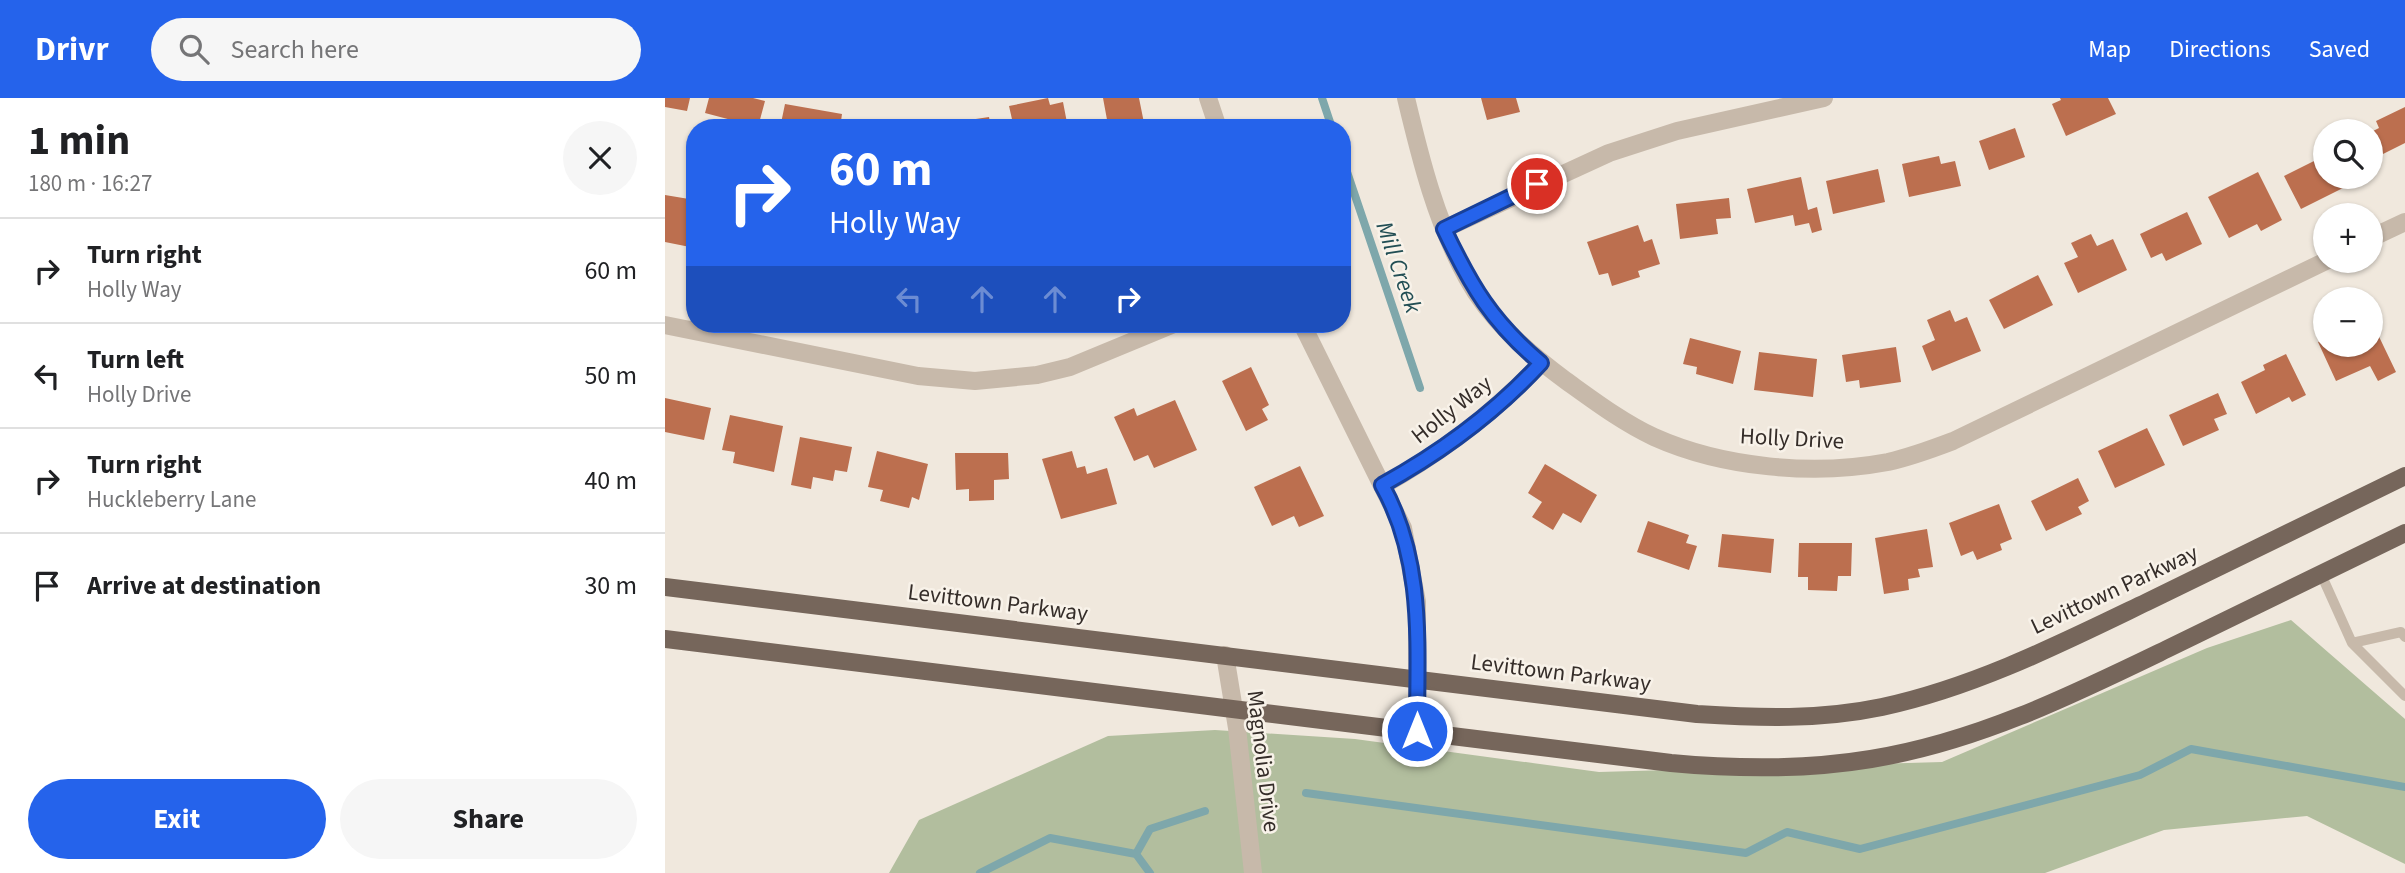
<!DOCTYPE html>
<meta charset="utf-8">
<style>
body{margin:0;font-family:"Source Sans 3",sans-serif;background:#f6f6f6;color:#202124;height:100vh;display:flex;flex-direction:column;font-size:26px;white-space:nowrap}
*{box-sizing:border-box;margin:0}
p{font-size:23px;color:#757577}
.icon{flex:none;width:38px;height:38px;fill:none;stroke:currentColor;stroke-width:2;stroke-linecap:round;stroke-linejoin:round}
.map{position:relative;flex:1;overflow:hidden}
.drawer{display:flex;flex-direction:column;background:#fff;width:665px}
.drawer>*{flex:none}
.top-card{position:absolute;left:21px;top:21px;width:665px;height:214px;border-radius:28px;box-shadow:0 2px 5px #0004;background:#2563eb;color:#fff;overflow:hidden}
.buttons{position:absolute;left:1648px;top:21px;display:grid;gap:14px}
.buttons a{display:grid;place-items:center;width:70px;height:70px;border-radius:50%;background:#fff;box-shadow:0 2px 5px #0004;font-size:35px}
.pin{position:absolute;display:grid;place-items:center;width:60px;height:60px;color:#fff;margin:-30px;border:4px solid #fff;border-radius:50%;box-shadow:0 2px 7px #0007}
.me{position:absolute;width:77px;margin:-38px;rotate:0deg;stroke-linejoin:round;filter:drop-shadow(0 0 5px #0008)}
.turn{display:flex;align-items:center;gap:24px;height:147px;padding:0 28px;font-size:32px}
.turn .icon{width:91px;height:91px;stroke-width:2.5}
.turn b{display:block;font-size:49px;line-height:60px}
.lanes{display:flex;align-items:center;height:66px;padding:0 28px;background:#0003;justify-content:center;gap:35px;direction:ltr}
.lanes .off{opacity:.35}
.round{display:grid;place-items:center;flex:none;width:74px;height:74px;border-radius:37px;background:#f6f6f6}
.overview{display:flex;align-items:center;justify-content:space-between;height:119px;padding:0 28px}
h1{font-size:42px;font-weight:700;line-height:52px}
.cta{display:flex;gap:14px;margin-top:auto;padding:14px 28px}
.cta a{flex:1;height:80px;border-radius:42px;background:#2563eb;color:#fff;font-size:28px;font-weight:700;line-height:80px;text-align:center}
.cta a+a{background:#f6f6f6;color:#202124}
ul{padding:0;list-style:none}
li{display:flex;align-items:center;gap:21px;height:105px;padding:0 28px;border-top:2px solid #e0e0e0}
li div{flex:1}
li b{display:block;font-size:26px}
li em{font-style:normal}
header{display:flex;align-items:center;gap:42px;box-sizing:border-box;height:98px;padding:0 35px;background:#2563eb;color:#fff}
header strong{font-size:33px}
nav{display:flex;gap:38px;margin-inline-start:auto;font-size:24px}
.search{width:490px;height:63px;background:#f6f6f6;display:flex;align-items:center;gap:18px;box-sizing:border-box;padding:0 24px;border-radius:38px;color:#757577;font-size:26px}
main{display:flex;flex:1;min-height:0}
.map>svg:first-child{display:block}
</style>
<header>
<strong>Drivr</strong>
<div class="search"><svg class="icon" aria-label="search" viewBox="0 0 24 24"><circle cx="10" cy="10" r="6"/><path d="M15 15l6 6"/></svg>Search here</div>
<nav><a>Map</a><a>Directions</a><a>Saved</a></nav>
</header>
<main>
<section class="drawer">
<div class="overview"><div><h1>1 min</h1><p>180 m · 16:27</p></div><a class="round"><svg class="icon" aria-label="close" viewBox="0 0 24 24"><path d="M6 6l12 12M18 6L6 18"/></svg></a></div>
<ul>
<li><svg class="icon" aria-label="right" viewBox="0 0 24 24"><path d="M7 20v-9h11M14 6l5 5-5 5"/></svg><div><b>Turn right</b><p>Holly Way</p></div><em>60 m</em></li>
<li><svg class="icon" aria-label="left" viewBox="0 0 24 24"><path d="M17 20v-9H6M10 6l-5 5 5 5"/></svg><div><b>Turn left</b><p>Holly Drive</p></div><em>50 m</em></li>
<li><svg class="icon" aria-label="right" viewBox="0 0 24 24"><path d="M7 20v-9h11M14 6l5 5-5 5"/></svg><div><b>Turn right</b><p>Huckleberry Lane</p></div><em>40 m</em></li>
<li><svg class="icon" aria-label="arrive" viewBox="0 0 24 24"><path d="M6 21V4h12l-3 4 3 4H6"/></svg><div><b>Arrive at destination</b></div><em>30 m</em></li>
</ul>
<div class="cta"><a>Exit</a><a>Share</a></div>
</section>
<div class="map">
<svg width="1740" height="775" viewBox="0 0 1740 775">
<rect width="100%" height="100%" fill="#f0e8dd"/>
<path fill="#b2be9e" d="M1626,522L1740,621V766L1642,718L1499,732L1380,775H224L254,722L443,638L550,632L690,641L934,674L1277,664L1542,550Z"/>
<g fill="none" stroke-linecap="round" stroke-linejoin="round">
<path stroke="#7ea7ab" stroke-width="8" d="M657,0L667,30
M677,59L755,290
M641,695L1081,755L1122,734L1195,751L1475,677L1526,651L1740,689
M471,756L485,731L540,713
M315,775L385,740L471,756L485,775"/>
</g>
<path fill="#bc6f4f" d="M0,0H25L22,13L0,9Z
M44,0H88L100,3L93,29L40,15Z
M383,0L385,7L398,4L403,30H349L344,8Z
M438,0H474L480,30H454L453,26L443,27Z
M816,0H851L855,14L822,22Z
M1395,0H1443L1451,16L1401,38L1387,6L1396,2Z
M120,6L177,16L175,30H115Z
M1740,9V45L1714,58L1706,43V34L1714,30L1711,23Z
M324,19L326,30H272L271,27Z
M192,24L251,27V30H192Z
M1350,30L1360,59L1324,72L1314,43Z
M1661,57V79H1682L1686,86L1636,111L1619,78Z
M1274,58L1276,66L1290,63L1296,88L1244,99L1237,66Z
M1213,71L1220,104L1168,116L1161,83Z
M1593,74L1617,122L1596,133L1592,126L1564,140L1543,99Z
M1136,79L1143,112L1152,109L1157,132L1147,135L1144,125L1130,128L1128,117L1090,125L1082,91Z
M0,97L30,102V150L0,144Z
M1064,100L1066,120L1051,121L1053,136L1015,141L1011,106Z
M1522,114L1537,146L1501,163L1497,155L1486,160L1475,136Z
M973,127L979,144L987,141L995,166L973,173L975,179L947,188L943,175L934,177L922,144Z
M1426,136L1432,148L1448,141L1462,172L1413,195L1399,165L1413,159L1406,145Z
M1373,177L1388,207L1339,231L1324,202Z
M1285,212L1290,224L1302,219L1316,253L1267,273L1257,248L1270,242L1262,222Z
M1706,222L1731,274L1713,283L1705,268L1671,283L1653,244L1661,241V247H1706Z
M1025,240L1076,253L1068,286L1031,276L1032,269L1018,266Z
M1231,249L1236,284L1195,290L1194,282L1181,284L1177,257Z
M1094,254L1152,261L1148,299L1089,292Z
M1621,256L1641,297L1627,304L1624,299L1591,316L1576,284L1600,272L1598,267Z
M586,269L604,307L597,311L603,322L581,333L557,283Z
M1553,295L1562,316L1549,321L1554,332L1518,348L1504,317Z
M0,300L46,310L39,342L0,334Z
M510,302L532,352L489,370L483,357L469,363L449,319L469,310L472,318Z
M65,317L118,328L109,374L68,365L70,354L57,352Z
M1482,330L1500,367L1450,390L1433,353Z
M135,339L187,349L182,374L170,372L168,383L148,379L146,391L126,387Z
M212,353L263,366L254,402L247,399L244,410L215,403L218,392L203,389Z
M407,353L412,370L420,368L422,376L442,370L452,406L396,421L377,361Z
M290,355H343L344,381L329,382V402L304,403V391L291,392Z
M880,366L932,397L916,425L898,415L888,432L867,419L877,404L863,395Z
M635,368L659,418L634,429L629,418L607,428L589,389Z
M1413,380L1424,403L1413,409L1417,416L1381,433L1366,403Z
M1334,406L1347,441L1335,446L1337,452L1312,462L1308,453L1296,458L1284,425Z
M983,423L1024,437L1021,445L1032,448L1024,472L972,454Z
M1262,431L1268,469L1253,471L1255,479L1243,481L1244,492L1219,496L1210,440Z
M1057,436L1109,441L1106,475L1053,469Z
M1134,445H1187L1186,478H1173L1172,493L1143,492V479H1133Z"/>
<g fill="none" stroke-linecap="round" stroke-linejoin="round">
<path stroke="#c7b9aa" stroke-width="10" d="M1656,476L1687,545L1740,598
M1687,545L1736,534L1740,539"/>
<path stroke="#c7b9aa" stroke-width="18" d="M543,0L553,30
M741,0C756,63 771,123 802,180C825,222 862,254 900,282C928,302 957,324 989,339C1058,370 1149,378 1223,364C1245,359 1267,351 1288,343L1661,163
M779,131L944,55L1012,33L1159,0
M1706,140L1740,124
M637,226L738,430L752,504V633
M0,227L253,278L310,283L372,277L405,269L509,226
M717,388C777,354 829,315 876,265
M560,557L572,630L588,775"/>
<path stroke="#76665b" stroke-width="18" d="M0,489L1032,616C1094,620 1155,622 1217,609C1310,589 1397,545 1482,504C1568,462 1654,420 1740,378
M0,541L1006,665C1072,671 1140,672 1206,661C1312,644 1407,597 1502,551C1581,512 1661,474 1740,435"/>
</g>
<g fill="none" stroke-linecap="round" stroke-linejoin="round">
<g stroke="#184099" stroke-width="18">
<path id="route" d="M752,633C752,548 760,464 717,387C777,354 830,315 876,265C827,224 806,188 779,131L872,86"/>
</g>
<use href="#route" stroke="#2563eb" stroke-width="12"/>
</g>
<g text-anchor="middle" stroke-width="5" stroke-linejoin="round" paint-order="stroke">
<g font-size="23" fill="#352d29" stroke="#f8f2e9">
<text transform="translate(786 311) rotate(-38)" y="8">Holly Way</text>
<text transform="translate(1127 340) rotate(3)" y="8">Holly Drive</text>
<text transform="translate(1449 491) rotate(-25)" y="8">Levittown Parkway</text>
<text transform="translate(333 504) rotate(7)" y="8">Levittown Parkway</text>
<text transform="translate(896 574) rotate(7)" y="8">Levittown Parkway</text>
<text transform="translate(599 663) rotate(83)" y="8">Magnolia Drive</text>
</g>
<g font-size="24" font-style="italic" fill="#224e54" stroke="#f8f2e9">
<text transform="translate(734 169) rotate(71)" y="8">Mill Creek</text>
</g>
</g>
</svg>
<div class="buttons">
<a><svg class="icon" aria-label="search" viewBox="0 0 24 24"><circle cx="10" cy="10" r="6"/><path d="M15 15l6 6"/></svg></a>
<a>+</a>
<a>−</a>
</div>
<div class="pin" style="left:872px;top:86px;background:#d93025"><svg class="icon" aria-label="arrive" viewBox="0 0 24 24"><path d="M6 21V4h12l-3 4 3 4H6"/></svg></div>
<svg class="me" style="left:752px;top:633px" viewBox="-20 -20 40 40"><circle r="17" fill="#2563eb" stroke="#fff" stroke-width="3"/><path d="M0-11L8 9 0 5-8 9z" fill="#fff"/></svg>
<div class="top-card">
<div class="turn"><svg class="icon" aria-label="right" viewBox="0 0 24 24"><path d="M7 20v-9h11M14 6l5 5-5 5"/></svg><div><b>60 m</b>Holly Way</div></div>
<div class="lanes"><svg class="icon off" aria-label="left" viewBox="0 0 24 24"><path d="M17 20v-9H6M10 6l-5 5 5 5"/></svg><svg class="icon off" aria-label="ahead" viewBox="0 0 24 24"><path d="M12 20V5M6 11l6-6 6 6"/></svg><svg class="icon off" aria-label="ahead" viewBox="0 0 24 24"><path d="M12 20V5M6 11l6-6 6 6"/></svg><svg class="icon" aria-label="right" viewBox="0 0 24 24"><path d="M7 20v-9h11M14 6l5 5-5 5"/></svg></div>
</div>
</div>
</main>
